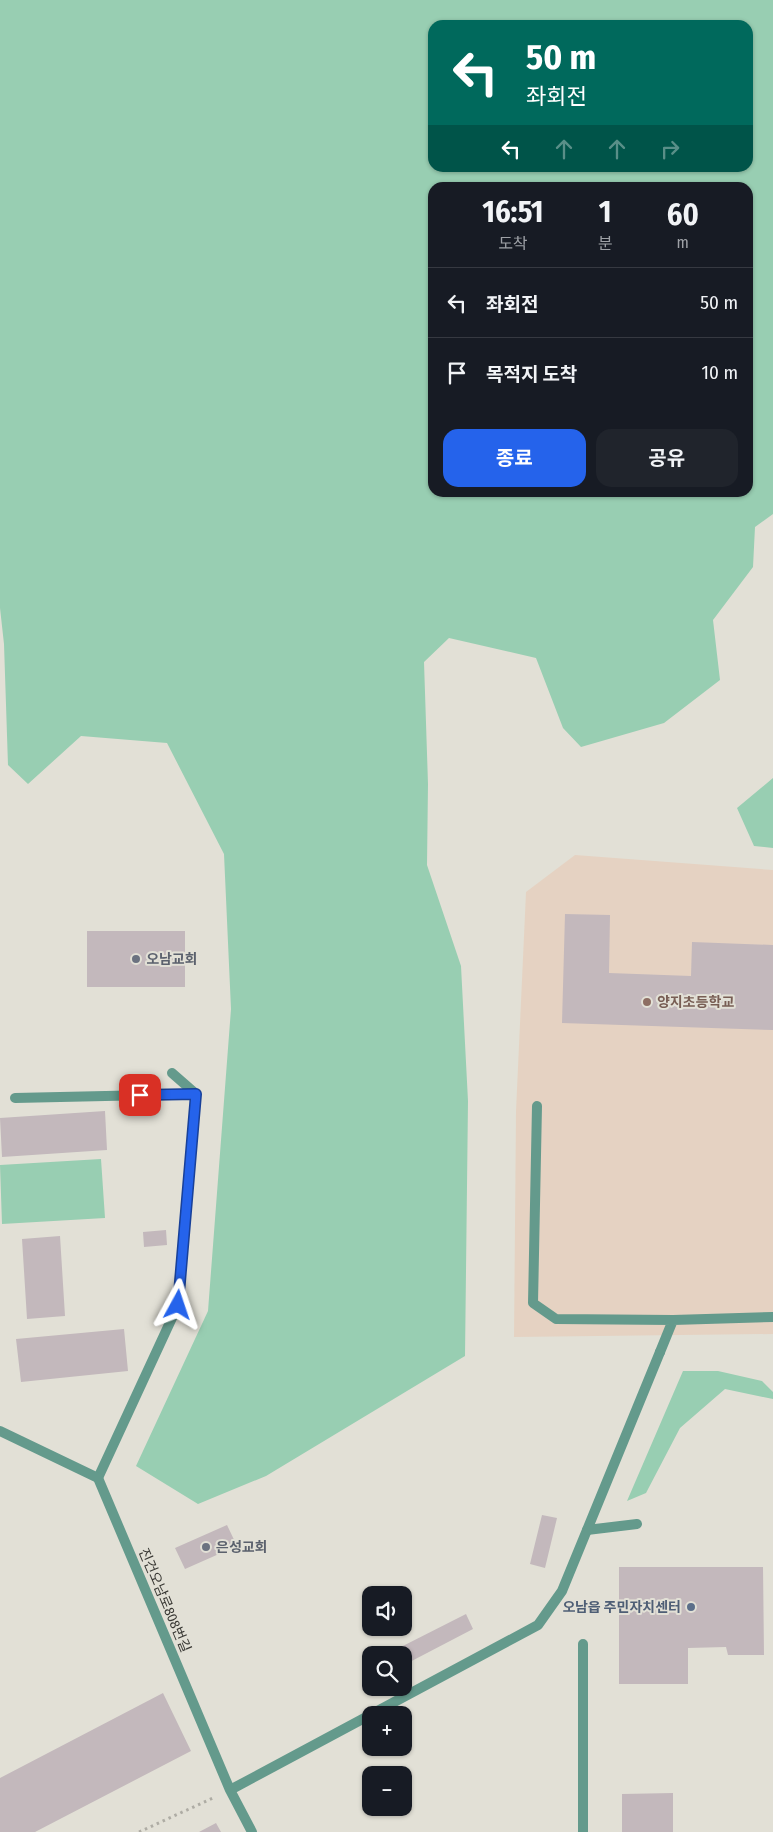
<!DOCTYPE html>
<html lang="ko">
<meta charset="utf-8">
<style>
body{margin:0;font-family:"Fira Sans Condensed","Noto Sans KR",sans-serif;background:#20242c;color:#f1f3f6;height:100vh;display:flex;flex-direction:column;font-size:19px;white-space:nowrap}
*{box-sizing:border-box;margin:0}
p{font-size:16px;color:#9ea1a6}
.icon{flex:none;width:28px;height:28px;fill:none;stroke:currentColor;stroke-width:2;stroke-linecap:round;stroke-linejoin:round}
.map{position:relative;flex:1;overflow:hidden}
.sheet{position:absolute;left:428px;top:182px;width:325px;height:315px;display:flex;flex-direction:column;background:#171b24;border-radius:15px;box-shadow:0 1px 4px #0004}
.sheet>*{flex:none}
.guide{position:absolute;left:428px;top:20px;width:325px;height:152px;border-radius:15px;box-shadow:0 1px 4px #0004;background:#00695c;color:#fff;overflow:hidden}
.buttons{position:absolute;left:362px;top:1586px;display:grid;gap:10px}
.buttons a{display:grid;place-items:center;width:50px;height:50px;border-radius:10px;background:#171b24;box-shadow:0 1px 4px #0004;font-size:25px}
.pin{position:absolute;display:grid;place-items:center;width:42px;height:42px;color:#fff;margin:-21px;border-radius:10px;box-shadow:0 2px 8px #0006}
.me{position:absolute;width:55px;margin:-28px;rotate:5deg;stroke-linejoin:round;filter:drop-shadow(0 0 4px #0008)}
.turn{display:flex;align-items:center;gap:18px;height:105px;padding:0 15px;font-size:22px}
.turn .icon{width:65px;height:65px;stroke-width:2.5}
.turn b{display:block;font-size:35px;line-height:42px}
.lanes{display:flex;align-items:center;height:48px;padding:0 15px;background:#0003;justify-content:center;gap:25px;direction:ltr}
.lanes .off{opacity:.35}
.eta{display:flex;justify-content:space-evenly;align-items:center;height:85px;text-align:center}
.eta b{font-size:30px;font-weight:700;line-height:35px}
.primary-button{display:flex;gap:10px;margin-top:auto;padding:10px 15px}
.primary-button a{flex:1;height:58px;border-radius:15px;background:#2563eb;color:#fff;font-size:20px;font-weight:700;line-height:58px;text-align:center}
.primary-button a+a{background:#20242c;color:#f1f3f6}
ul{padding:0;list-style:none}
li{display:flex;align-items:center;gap:15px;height:70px;padding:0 15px;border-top:1px solid #363941}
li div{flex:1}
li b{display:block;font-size:19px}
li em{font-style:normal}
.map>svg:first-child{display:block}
</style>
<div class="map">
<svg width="773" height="1832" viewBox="0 0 773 1832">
<rect width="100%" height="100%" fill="#e2e0d6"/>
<path fill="#e5d2c2" d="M575,855L773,870V1334L514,1337L516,1111L526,892Z"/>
<path fill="#98ceb2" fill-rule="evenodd" d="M0,0H773V514L755,527L753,567L713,620L720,680L664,723L581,747L563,728L536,658L449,638L424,662L428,784L427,865L461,966L468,1101L465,1356L266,1476L198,1504L136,1466L208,1311L231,1009L224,854L167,743L81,736L28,784L8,765L4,644L0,608ZM432,25H748V168H432ZM432,188H748V492H432Z
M773,778V848L754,846L737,808Z
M101,1159L105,1218L2,1224L0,1165Z
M683,1371H718L762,1381L773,1392V1399L725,1389L680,1428L646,1493L627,1501Z"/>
<path fill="#c3b8bc" d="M565,914L610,915L609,973L691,976L692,942L773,945V1030L562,1023Z
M87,931H185V987H87Z
M105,1111L107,1150L2,1157L0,1118Z
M166,1230L167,1245L144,1247L143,1232Z
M60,1236L65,1316L27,1319L22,1239Z
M124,1329L128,1371L21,1382L16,1339Z
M542,1515L557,1518L545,1568L530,1564Z
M227,1525L237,1546L185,1569L175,1548Z
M619,1567H763L764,1655H728L726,1647L688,1648V1684H619Z
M466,1614L473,1629L404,1665V1655H393L391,1652Z
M163,1693L191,1751L35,1832H0V1778Z
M673,1793V1832H622V1794Z
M216,1823L221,1832H199Z"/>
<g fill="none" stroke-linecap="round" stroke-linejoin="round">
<path stroke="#aeaca4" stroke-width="3" stroke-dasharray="2.5 4" stroke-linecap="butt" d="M139,1832L213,1798"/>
<path stroke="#649a8c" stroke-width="10" d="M15,1098L196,1094
M537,1106L533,1303L556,1319L673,1320L660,1352
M673,1320L773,1317
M98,1478L178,1305L196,1094L172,1073
M587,1530L637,1524"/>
<path stroke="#649a8c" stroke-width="10" d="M0,1431L98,1478L230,1790L252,1832
M230,1790L538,1625L562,1591L660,1352
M583,1832V1644"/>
</g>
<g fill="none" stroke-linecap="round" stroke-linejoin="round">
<g stroke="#184099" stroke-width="12">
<path id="route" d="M140,1095L196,1094L178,1305"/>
</g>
<use href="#route" stroke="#2563eb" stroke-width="9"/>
</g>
<g fill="#6b7280" stroke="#e2e0d6" stroke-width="2">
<circle cx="136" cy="959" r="5"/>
<circle cx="206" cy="1547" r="5"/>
</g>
<circle fill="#8d6e63" stroke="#e2e0d6" stroke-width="2" cx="647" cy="1002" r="5"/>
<circle fill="#5c6f8a" stroke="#e2e0d6" stroke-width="2" cx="691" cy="1607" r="5"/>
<g text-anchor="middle" stroke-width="4" stroke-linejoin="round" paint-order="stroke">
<g font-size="14" font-weight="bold" fill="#5b616d" stroke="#e2e0d6" text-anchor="start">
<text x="146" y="964">오남교회</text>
<text x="216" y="1552">은성교회</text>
</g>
<g font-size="14" font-weight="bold" fill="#785e54" stroke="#e2e0d6" text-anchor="start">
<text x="657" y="1007">양지초등학교</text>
</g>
<g font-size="14" fill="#383733" stroke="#e2e0d6">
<text transform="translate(165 1600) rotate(67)" y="5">진건오남로808번길</text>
</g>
<g font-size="14" font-weight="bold" fill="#4e5e75" stroke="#e2e0d6" text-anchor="end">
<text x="681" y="1612">오남읍 주민자치센터</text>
</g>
</g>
</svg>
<div class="buttons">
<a><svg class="icon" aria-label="sound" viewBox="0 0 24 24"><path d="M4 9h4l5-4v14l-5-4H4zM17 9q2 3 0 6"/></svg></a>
<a><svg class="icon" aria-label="search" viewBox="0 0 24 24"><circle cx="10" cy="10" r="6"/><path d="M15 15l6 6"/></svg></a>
<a>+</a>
<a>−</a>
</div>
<div class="pin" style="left:140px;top:1095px;background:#d93025"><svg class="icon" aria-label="arrive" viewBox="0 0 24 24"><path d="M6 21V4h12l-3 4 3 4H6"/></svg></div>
<svg class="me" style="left:178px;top:1305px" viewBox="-20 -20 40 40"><path d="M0-17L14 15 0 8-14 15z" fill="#2563eb" stroke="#fff" stroke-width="4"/></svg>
<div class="guide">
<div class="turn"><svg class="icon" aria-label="left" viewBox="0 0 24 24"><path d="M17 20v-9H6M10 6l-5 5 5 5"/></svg><div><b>50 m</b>좌회전</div></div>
<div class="lanes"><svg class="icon" aria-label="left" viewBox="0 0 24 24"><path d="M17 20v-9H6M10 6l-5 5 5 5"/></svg><svg class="icon off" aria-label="ahead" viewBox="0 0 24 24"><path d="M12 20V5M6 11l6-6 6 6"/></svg><svg class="icon off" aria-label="ahead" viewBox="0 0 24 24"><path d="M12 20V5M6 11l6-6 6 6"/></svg><svg class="icon off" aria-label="right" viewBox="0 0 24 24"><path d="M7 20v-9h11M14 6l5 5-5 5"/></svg></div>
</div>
<section class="sheet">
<div class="eta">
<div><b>16:51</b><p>도착</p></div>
<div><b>1</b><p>분</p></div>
<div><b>60</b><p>m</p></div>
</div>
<ul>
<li><svg class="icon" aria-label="left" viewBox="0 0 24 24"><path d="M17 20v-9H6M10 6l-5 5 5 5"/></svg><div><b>좌회전</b></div><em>50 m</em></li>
<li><svg class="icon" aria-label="arrive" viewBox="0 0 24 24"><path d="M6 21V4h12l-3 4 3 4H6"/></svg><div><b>목적지 도착</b></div><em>10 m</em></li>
</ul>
<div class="primary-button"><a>종료</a><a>공유</a></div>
</section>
</div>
